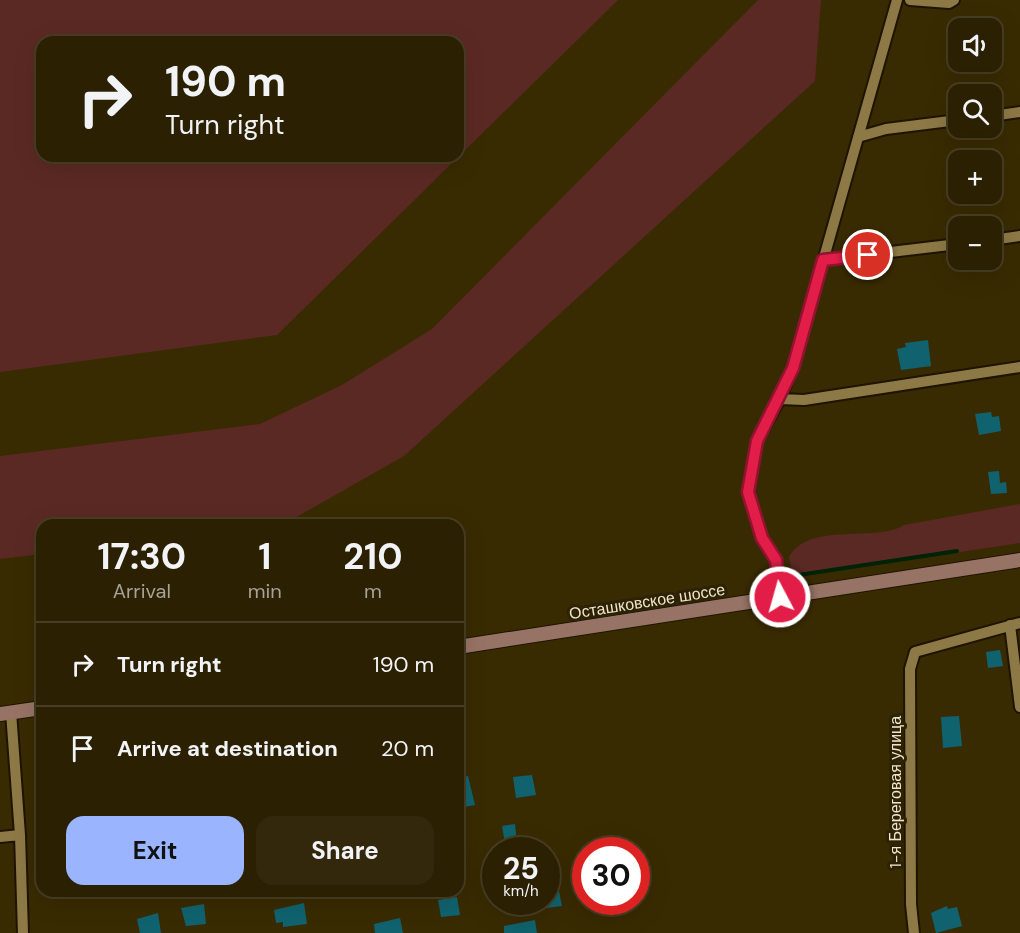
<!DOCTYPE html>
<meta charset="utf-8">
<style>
body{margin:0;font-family:"DM Sans",sans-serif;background:#33280b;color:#f1f3f6;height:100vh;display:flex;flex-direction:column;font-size:22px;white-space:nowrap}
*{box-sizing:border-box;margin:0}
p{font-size:20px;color:#a6a399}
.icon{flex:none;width:33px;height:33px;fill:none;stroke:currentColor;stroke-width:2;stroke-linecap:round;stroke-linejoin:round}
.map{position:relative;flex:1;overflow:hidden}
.sheet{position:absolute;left:36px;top:519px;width:428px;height:378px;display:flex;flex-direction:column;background:#2b2001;border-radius:18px;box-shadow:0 6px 24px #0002,0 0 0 2px #473e23}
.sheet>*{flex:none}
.hud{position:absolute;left:36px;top:36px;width:428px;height:126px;border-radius:18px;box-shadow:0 6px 24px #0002,0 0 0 2px #473e23;background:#2b2001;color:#f1f3f6;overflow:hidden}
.tools{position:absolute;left:948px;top:18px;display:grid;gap:12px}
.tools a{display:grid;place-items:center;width:54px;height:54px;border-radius:12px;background:#2b2001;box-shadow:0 6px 24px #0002,0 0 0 2px #473e23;font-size:30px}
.speed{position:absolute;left:482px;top:837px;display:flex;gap:12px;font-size:30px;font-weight:700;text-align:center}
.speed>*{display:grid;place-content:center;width:78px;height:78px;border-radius:50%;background:#2b2001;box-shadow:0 6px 24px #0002,0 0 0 2px #473e23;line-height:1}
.speed small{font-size:15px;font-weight:400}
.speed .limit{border:9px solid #d22;background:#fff;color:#111}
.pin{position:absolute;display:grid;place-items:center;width:51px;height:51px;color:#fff;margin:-26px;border:3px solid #fff;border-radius:50%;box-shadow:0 2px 6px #0007}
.me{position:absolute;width:66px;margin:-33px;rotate:354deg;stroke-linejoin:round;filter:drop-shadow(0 0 4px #0008)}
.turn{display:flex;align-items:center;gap:21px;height:126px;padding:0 30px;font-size:27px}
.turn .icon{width:78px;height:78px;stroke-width:2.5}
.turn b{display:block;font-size:42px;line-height:51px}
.eta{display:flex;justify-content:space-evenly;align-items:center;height:102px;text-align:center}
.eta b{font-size:36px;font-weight:700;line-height:42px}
.primary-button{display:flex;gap:12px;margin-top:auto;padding:12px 30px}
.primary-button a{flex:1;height:69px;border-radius:18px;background:#9ab5fd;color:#111;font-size:24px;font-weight:700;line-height:69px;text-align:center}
.primary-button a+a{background:#33280b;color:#f1f3f6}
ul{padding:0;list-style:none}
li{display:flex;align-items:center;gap:18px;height:84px;padding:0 30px;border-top:2px solid #473e23}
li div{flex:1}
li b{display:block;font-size:22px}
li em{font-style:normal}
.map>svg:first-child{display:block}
</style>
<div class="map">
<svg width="1020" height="933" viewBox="0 0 1020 933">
<rect width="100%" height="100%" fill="#392b01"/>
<path fill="#5b2923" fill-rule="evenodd" d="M0,0H618L277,335L0,372ZM42,42H458V156H42Z
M758,0H821L815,81L404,456L293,519L248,525H42V554L0,559V456L260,424L342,385L432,329Z
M1020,504V543L808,575L792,571L789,557C809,521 876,543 904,525Z"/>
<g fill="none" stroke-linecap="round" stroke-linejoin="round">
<path stroke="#002207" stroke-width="4" d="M792,576L957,551"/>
</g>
<path fill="#10636e" d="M928,340L931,366L901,370L897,349L906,347L905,343Z
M991,412L992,417L999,416L1001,431L979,435L975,414Z
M999,471L1000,483L1006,482L1007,493L991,494L988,472Z
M1000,650L1003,666L988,668L986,652Z
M959,716L962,746L943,748L941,717Z
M532,775L536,795L516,798L513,777Z
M468,776L475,805L458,808V777Z
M515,824L517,843L505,844L502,826Z
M558,886L562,906L546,908V888Z
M457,897L460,915L441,917L438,900Z
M304,903L307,924L283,927V922L276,923L274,910Z
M204,904L206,924L186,926L181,908Z
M947,906L948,909L957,907L962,926L936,933L931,913Z
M158,913L161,933H140L137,919Z
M400,918L403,933H375L374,924Z
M535,920L537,933H504V926Z"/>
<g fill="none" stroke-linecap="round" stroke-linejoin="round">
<g stroke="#1e1400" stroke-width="14">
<path id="minor" d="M910,0L949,3L954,0
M992,116L1020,112
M858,137L886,129L958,120
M992,240L1020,236
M823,260L958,244
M780,399L804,400L1020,367
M780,596L776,560L762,538L748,492L757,441L780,399L793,367L897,0
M1010,625L1020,707
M11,712L20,835L23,933
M0,837L20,835
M914,933L911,904L910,669L915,652L1020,623"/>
</g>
<g stroke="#1e1400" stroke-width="16">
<path id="secondary" d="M458,647L1020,560
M0,714L42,708"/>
</g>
<use href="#minor" stroke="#8d7946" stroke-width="10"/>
<use href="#secondary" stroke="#977365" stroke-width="14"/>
</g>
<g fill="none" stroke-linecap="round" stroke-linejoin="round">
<g stroke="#92132f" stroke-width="15">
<path id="route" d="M780,597L776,560L762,538L748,492L757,441L793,368L823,260L868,255"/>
</g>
<use href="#route" stroke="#e11d48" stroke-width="10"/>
</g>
<g text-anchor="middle" stroke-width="6" stroke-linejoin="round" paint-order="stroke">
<g font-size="16" fill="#f0e5ca" stroke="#2c2206">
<text transform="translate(647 601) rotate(-9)" y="6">Осташковское шоссе</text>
<text transform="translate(895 792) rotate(-90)" y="6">1-я Береговая улица</text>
</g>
</g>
</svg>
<div class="tools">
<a><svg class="icon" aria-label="sound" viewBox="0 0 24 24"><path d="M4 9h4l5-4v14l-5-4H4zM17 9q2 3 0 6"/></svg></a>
<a><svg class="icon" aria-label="search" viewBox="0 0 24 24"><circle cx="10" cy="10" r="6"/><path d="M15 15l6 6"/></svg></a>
<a>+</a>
<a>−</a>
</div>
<div class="speed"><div>25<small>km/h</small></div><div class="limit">30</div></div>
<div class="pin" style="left:868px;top:255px;background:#d93025"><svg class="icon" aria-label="arrive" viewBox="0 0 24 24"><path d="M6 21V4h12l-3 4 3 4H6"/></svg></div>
<svg class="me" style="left:780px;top:597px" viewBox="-20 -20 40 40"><circle r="17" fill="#e11d48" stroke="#fff" stroke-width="3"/><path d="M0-11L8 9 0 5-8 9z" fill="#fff"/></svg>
<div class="hud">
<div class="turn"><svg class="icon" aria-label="right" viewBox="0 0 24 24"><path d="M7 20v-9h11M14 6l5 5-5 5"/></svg><div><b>190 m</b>Turn right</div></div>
</div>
<section class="sheet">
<div class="eta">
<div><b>17:30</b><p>Arrival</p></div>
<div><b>1</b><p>min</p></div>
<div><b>210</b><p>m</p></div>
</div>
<ul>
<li><svg class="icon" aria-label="right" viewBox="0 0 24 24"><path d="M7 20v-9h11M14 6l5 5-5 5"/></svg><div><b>Turn right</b></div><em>190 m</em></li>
<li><svg class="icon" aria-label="arrive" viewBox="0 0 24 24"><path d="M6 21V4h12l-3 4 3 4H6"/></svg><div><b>Arrive at destination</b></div><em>20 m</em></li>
</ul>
<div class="primary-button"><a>Exit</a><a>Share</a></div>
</section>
</div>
